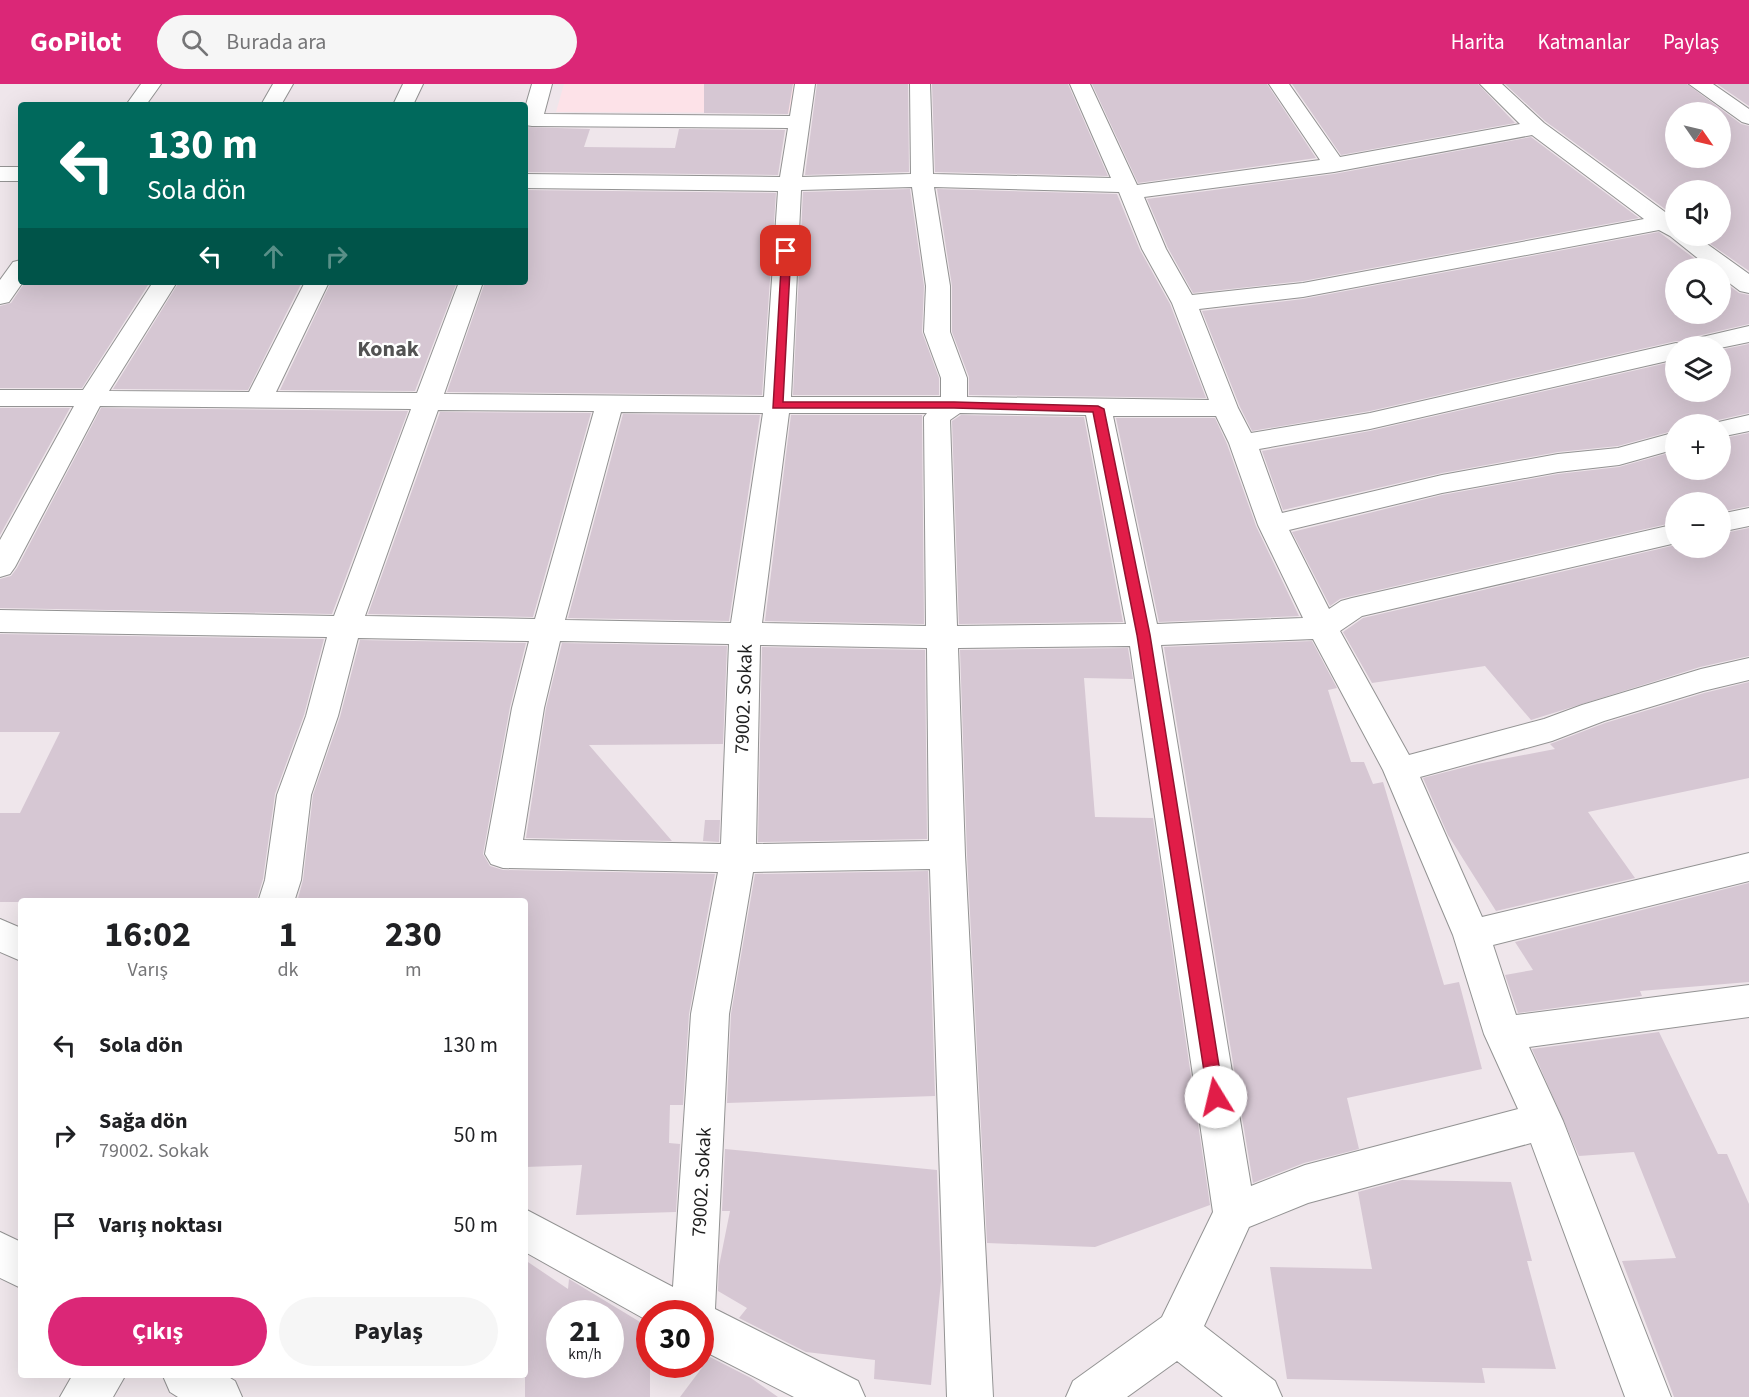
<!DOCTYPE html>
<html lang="tr">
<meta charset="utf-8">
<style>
body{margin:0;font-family:"Source Sans 3",sans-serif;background:#f6f6f6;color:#202124;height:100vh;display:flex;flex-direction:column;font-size:22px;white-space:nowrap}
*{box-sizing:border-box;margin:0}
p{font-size:20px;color:#757577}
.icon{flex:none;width:33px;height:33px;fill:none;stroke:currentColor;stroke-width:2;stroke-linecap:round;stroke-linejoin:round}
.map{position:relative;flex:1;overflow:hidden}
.panel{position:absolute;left:18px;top:814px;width:510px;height:480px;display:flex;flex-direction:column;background:#fff;border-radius:6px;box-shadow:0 6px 24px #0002}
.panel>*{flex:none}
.banner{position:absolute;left:18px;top:18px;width:510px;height:183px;border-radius:6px;box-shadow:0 6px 24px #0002;background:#00695c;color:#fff;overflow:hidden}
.needle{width:39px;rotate:124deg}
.buttons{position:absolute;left:1665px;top:18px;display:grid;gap:12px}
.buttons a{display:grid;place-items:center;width:66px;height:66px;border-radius:50%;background:#fff;box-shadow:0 6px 24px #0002;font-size:30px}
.speed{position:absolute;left:546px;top:1216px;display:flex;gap:12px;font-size:30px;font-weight:700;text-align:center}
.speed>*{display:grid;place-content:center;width:78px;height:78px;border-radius:50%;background:#fff;box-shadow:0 6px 24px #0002;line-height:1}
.speed small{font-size:15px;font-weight:400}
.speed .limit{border:9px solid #d22;background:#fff;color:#111}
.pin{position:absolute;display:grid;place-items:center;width:51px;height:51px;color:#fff;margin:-26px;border-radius:12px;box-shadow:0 3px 9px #0006}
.me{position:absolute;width:66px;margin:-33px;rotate:351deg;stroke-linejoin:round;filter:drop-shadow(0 0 4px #0008)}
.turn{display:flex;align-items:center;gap:21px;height:126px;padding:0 30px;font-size:27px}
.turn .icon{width:78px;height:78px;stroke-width:2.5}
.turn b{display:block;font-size:42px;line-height:51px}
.lanes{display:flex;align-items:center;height:57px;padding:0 30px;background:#0003;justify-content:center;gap:30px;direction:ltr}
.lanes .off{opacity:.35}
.eta{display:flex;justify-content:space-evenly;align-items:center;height:102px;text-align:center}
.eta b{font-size:36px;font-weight:700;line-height:42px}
.button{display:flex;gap:12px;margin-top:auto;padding:12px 30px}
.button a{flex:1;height:69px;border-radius:36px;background:#db2777;color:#fff;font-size:24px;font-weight:700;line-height:69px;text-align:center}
.button a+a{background:#f6f6f6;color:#202124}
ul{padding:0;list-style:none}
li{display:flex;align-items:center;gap:18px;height:90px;padding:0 30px}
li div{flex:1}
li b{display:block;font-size:22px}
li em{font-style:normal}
header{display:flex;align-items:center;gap:36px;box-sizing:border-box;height:84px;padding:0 30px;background:#db2777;color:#fff}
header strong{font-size:28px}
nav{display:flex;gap:33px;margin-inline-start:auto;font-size:21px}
.search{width:420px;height:54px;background:#f6f6f6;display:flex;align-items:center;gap:15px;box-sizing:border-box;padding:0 21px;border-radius:33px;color:#757577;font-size:22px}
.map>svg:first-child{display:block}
</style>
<header>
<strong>GoPilot</strong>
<div class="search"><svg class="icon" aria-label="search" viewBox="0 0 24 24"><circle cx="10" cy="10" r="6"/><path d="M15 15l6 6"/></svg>Burada ara</div>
<nav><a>Harita</a><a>Katmanlar</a><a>Paylaş</a></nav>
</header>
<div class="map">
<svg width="1749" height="1313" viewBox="0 0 1749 1313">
<rect width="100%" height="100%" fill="#efe6eb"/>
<path fill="#fde2e8" d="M564,0H804L801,29L556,28Z"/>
<path fill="#d6c7d3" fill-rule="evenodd" d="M704,0H793L788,30L704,29Z
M817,0H908L909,88L805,91Z
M932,0H1068L1108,92L935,88Z
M1092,0H1267L1316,74L1138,99Z
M1292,0H1478L1515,39L1341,71Z
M1505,0H1687L1741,40L1749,42V187L1699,152H1720V106H1676V133L1545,37ZM1676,28H1720V74H1676Z
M1717,0H1749V22Z
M525,43L590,45L584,63L675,64L679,45L785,46L778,91L525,88Z
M1531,53L1639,134L1303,197L1193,209L1168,164L1147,115L1334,90Z
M910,105L924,202L922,248L939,294V311H793L803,108Z
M937,105L1117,110L1140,166L1170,220L1206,314L969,311V293L952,248V202Z
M525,106L776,109L762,311L447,308L485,198H525Z
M1659,148L1707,184H1676V230H1720V195L1739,209L1749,211V240L1684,255L1681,258L1676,257L1370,327L1252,347L1240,323L1202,227L1303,215Z
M25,198H150L82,304H0V222L11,219Z
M179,198H302L248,306L113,305Z
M331,198H457L415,307L280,306Z
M1749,260V329L1709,338L1708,340H1676V346L1618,362L1558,368L1442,389L1283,426L1262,367L1370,347L1676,277V308H1720V266Z
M0,324H70L0,451Z
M101,324L408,327L332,530L0,524V495L11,492L17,484Z
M440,328L591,329L533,533L368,530Z
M623,330L760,331L729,537L568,534Z
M791,331H922L924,540L765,537Z
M961,331L1084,333L1123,538L959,540L952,337Z
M1116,334H1215L1227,360L1256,442L1299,532L1159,538Z
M1749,349V422L1720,428V418H1676V438L1352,512L1340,515L1330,522L1292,448L1442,411L1558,390L1619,383L1676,367V386H1720V355Z
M1749,444V572L1700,583L1531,636L1485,582L1372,599L1343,548L1363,534L1676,461V464H1720V450Z
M0,550L324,555L304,631L275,710L263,795L256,818H0V729H20L60,648H0Z
M360,556L526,559L510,623L483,770L490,782L503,786L715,790L689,930L683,1021H670L669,1059L680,1060L676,1128L576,1131L582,1081L525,1083V818H297L303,796L313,711L340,633Z
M1312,557L1337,604L1328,606L1351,678H1364L1373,700L1383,698L1444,901L1459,898L1482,985L1347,1014L1359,1065L1304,1079L1253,1099L1164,563Z
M562,559L727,562L723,660L589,661L672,757L526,754L546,624Z
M762,563L925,566L927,755L758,758Z
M1128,564L1133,595L1084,594L1095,733L1153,734L1210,1121L1095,1163L987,1159L967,771L960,566Z
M1749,598V694L1588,728L1635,794L1496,827L1448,751L1423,694L1477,680L1555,665L1550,660L1605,639L1704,609Z
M705,736H720L719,758L703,757Z
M928,787L935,1012L727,1019L731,930L755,790Z
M1749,799V898L1640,907L1642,912L1518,929L1505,891L1533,886L1515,858Z
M1659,948L1718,1070H1727L1749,1120V1313H1674L1622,1177L1676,1174L1634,1068L1579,1072L1532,965Z
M725,1065L937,1086L941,1197L931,1301L874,1295L875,1276L806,1268L739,1234L747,1224L718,1207L719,1182L730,1127H722Z
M1402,1096L1511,1098L1532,1177H1527L1556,1285L1482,1284L1485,1299L1287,1295L1270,1183L1372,1185L1358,1108Z
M525,1176L568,1205L569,1195L650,1244V1313H525ZM560,1230H610V1281H560Z
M710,1273L751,1294L778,1313H680Z"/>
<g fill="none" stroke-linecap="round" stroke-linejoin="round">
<g stroke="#939393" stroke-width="2">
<path id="minor" d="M141,0H161L146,21H126Z
M273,0H293L281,21H261Z
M403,0H423L413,21H393Z
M532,0H552L544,30L790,32L795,0H815L802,93L911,90L910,0H930L933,90L1111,94L1070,0H1090L1137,101L1320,76L1269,0H1289L1340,73L1520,40L1480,0H1502L1544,39L1676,136V152H1696L1749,190V209L1740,207L1720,192V184H1710L1670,152L1659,146L1303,213L1199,225L1238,324L1251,349L1370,329L1676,259L1682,261L1685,257L1749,242V258L1720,264L1676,262V275L1370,345L1259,365L1282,429L1442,391L1558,370L1618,364L1676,348V365L1619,381L1558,388L1442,409L1289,446L1329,525L1341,517L1352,514L1676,440V459L1362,532L1340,547L1409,671L1544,635L1582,621L1701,585L1749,574V596L1703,607L1604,637L1552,657L1420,693L1482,833L1749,769V797L1493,861L1516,931L1749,901V933L1529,963L1563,1037L1671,1313H1625L1531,1059L1308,1119L1249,1143L1204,1242L1275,1297L1282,1313H1223L1177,1277L1127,1313H1066L1073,1297L1162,1233L1213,1128L1130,562L958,564L965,771L993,1313H947L930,785L753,788L729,930L715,1225L858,1297L865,1313H794L700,1265V1230H650V1238L525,1168V1125L673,1203L691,930L718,788L503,784L491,780L485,770L512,624L529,557L358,554L338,632L311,711L301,796L294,818H258L265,796L277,711L306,632L327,553L0,548V526L334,532L411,325L100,322L15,483L10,490L0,493V456L74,322H0V306H83L153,198H177L109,307L249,308L305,198H329L276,308L417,309L459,198H483L444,310L764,313L778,107L525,104V90L780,93L788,44L532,42L525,41V24ZM1532,51L1644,135L1303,199L1192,211L1166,165L1144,113L1334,88ZM912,103L926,202L924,248L941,294V313H791L801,106ZM934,103L1119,108L1142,165L1172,219L1209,316L967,313V294L950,248V202ZM438,326L594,327L535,535L365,532ZM621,328L763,329L731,539L565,536ZM789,329H927L924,333L926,542L762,539ZM960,329L1086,331L1126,540L957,542L950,336ZM1113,332H1216L1229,359L1258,441L1303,534L1157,540ZM1313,555L1383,686L1453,851L1484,950L1518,1025L1305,1081L1251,1102L1161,561ZM560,557L729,560L721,760L523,756L544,624ZM760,561L927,564L929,757L756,760Z
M1689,0H1713L1749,25V40L1742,38Z
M0,83H21V97H0Z
M21,176L23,198L9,218L0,220V196L13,178Z
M1749,331V347L1720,353V340H1710Z
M1749,424V442L1720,448V430Z
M0,835L21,844V877L0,868Z
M0,1148L21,1158V1204L0,1194Z
M72,1292H125L113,1313H60Z
M163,1292H227L235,1297L242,1313H178L170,1308Z"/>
</g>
<use href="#minor" fill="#fff" fill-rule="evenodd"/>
</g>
<path fill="#e11d48" stroke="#92132f" stroke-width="1.5" d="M786,164L791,167L783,318H954L1098,322L1104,325L1150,551L1224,1013L1222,1018L1216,1020L1210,1018L1208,1013L1137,551L1093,328L954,324H773L782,167Z"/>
<g text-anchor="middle" stroke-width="4.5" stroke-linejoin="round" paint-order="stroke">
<g font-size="20" fill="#1f1f1f" stroke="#fff">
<text transform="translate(743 615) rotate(-88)" y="7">79002. Sokak</text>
<text transform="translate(701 1098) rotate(-87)" y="7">79002. Sokak</text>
</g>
<g font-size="22" font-weight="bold" fill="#525252" stroke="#fff">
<text x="388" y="272">Konak</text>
</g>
</g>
</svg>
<div class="buttons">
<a><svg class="needle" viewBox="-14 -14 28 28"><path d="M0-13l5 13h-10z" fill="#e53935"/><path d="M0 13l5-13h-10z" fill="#757577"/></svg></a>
<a><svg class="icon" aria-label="sound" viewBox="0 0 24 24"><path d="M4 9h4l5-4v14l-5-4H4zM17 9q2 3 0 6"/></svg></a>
<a><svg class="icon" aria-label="search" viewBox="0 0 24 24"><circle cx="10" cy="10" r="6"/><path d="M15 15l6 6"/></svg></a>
<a><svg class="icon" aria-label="layers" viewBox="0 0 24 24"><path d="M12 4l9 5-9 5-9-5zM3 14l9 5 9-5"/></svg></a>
<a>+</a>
<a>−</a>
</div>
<div class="speed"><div>21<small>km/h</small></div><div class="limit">30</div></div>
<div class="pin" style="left:786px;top:167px;background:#d93025"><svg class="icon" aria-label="arrive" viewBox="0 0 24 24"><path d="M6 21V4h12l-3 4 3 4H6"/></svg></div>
<svg class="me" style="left:1216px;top:1013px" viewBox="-20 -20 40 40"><circle r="19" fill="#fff"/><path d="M0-13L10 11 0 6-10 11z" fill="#e11d48"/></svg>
<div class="banner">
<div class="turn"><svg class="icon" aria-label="left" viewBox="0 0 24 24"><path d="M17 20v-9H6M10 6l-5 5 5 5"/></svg><div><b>130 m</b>Sola dön</div></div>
<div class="lanes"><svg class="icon" aria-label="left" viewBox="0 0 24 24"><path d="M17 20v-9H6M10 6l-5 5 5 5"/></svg><svg class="icon off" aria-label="ahead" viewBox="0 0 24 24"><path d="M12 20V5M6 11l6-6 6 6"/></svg><svg class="icon off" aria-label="right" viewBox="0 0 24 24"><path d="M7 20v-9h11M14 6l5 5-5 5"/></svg></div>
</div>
<section class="panel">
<div class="eta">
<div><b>16:02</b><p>Varış</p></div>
<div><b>1</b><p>dk</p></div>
<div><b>230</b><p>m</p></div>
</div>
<ul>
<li><svg class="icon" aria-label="left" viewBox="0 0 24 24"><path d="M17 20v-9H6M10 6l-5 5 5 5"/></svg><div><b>Sola dön</b></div><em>130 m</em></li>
<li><svg class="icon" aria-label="right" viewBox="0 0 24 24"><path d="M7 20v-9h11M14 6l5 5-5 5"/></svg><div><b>Sağa dön</b><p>79002. Sokak</p></div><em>50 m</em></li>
<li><svg class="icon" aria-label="arrive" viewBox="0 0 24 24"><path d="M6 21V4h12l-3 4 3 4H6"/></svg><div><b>Varış noktası</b></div><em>50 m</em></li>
</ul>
<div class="button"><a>Çıkış</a><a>Paylaş</a></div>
</section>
</div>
